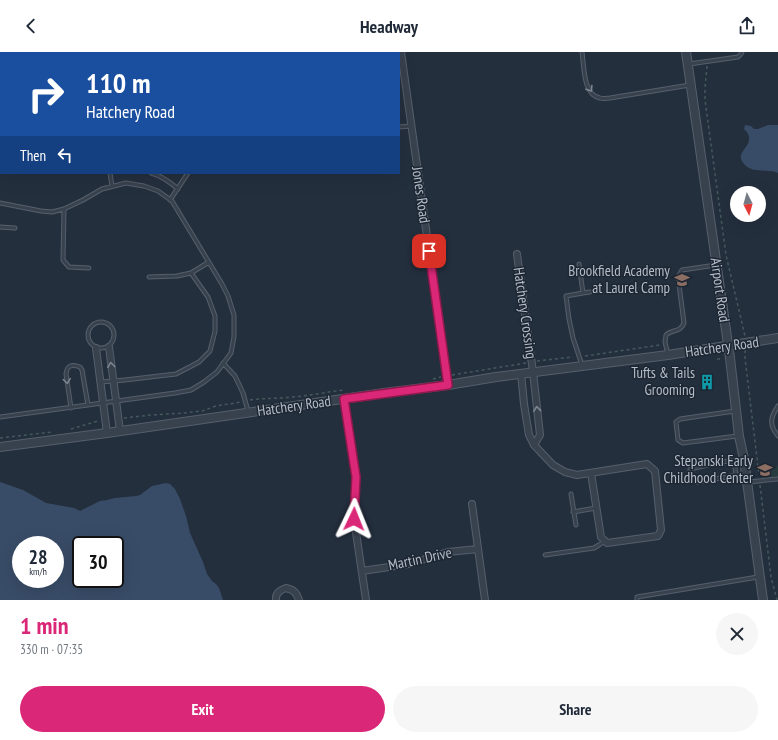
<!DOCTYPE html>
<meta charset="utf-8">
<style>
body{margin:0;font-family:"PT Sans Narrow",sans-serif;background:#f6f6f7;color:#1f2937;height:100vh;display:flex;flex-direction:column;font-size:15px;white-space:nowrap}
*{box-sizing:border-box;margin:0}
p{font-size:13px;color:#747a83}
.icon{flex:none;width:22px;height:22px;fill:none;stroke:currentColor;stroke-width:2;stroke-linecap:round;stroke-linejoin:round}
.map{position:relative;height:548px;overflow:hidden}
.panel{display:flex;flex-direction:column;background:#fff;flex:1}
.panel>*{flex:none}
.top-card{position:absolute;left:0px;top:0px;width:400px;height:122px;box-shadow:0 4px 16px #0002;background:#1a4fa0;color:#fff;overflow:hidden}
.needle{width:26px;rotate:174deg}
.fabs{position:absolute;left:730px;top:134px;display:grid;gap:8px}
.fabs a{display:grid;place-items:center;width:36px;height:36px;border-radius:50%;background:#fff;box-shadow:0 4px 16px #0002;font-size:20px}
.speed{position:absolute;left:12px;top:484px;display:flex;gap:8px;font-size:20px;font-weight:700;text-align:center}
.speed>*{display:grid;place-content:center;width:52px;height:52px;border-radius:50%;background:#fff;box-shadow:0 4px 16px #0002;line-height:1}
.speed small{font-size:10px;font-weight:400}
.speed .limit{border:2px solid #111;border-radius:6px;background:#fff;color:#111}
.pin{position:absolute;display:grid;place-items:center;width:34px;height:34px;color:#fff;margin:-17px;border-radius:8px;box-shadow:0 2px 6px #0006}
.me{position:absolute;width:44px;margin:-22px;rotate:2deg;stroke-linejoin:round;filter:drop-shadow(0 0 3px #0008)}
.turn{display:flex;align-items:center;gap:14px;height:84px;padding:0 20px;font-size:18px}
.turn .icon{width:52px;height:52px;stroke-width:2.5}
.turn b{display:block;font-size:28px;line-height:34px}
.then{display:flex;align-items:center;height:38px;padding:0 20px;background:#0003;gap:8px;font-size:15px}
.round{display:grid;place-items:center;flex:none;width:42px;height:42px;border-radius:21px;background:#f6f6f7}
.summary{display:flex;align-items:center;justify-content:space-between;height:68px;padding:0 20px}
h1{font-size:24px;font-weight:800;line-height:30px;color:#db2777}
.button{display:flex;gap:8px;margin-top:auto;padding:8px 20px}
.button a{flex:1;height:46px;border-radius:24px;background:#db2777;color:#fff;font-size:16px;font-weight:800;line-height:46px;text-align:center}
.button a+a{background:#f6f6f7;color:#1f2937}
header{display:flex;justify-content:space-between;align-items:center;height:52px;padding:0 20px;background:#fff;font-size:18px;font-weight:800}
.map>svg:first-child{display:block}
</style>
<header><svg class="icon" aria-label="back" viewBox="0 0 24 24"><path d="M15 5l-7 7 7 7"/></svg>Headway<svg class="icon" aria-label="share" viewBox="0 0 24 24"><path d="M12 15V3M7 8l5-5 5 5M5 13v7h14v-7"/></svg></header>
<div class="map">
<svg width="778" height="548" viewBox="0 0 778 548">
<rect width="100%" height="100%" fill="#242f3e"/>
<path fill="#263c3f" d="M760,414H778V429H762Z"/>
<path fill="#394c67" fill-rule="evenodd" d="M745,73L751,74L754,77H758L768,73H778V121C768,116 754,122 745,113C733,101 751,96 749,85C749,82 746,79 744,77Z
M0,430L23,438L46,451L63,454L74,456L80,459L100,449L107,448L115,446L136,444L140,443L152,434L166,431L170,432L175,437L180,447L186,464L190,481L203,510L207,522L212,529L216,532L219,536L223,548H0ZM21,493H55V527H21ZM81,493H115V527H81Z"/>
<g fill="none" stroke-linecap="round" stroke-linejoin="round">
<g stroke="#565f6c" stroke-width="5">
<path id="service" d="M582,0C584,14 583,43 600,46C603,47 607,46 610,46L690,33
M689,12L738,5L741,2L742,0
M399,75L411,74
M110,121L112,134
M151,121C162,124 170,130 178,137
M170,148L188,121
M0,151L41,159L52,160L64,157L83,148L102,137L126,131L144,134L158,139L172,149L222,232L228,244L234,263V285L231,301L217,320L204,330L191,338L175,341L0,365
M64,157L63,208L69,215L89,216
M0,175L15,176
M579,212L583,241L566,244L569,267L573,286L582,313
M149,225L177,224L191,221L209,210
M583,241L590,240
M88 283a13 13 0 1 1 26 0a13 13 0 1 1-26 0Z
M668,303L665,290L666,283C672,277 680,281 684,271L678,225L682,218L716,213
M223,311L235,324L243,341L248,359
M101,330L125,328L176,322L199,310L210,299L215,279V264L208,245L191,221
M778,354C770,366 769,373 778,384
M71,356L66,322C67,313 72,312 80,315L82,318L88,353
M735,359L680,367L676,370L678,388L683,391L737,384
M744,407L721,410L690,417C690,423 692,427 697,430L727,425L746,421
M734,409L736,423
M748,430L778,427
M571,442L576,473
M573,460L596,456
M545,503L594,496L599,493L605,489
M637,548V545L758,525"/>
</g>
<g stroke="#565f6c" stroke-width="8">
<path id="minor" d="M401,0L448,333
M517,202L533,320L540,383L534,393
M109,295L120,379
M96,296L107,381
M521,321L524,352L529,383L534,393L553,413L565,420L577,423L647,412L655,419L661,478L658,484L607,491L601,485L591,421
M344,347L356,425L354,467L366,548
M472,452L485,548
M362,519L409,512L448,500L478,497
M276,548C275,541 280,538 286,536C294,538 296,540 299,548"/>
</g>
<g stroke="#565f6c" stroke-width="10">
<path id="tertiary" d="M686,0L730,306L739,384L744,407L763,548
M0,395L107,381L384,341L448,333L496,325L668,303L778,286"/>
</g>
<path stroke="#44595c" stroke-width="1.5" stroke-dasharray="3 3" stroke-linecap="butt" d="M707,14L705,36V48L726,203L745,284
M745,298V306L759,423
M585,304L660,293
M717,307H723
M537,309L573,305
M452,323L526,311
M433,327L441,325
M250,348C264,346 277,347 291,345C309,344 326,340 344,338
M124,366L151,363L184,361L202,359L216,354L241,350
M71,377L98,369
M0,386L52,380
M760,433L771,525L777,548"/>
<use href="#service" stroke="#38414e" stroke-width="3"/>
<use href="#minor" stroke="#38414e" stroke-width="6"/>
<use href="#tertiary" stroke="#38414e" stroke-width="8"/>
</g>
<defs><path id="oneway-chevron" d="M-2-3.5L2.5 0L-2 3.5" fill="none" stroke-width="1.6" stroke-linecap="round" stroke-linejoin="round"/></defs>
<g stroke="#7c8592">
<use href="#oneway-chevron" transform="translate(590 37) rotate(58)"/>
<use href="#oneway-chevron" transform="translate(111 313) rotate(-97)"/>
<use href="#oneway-chevron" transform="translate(67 329) rotate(82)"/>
<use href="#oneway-chevron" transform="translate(537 357) rotate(-96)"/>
</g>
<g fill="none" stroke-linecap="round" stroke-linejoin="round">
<g stroke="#8e194d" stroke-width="10">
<path id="route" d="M354,467L356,425L344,347L448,333L429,199"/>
</g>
<use href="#route" stroke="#db2777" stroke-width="7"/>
</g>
<defs>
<g id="school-bare" transform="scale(1.2)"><path d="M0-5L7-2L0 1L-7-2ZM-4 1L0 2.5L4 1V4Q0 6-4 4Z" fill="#8d6e63" stroke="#1d2633" stroke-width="2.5" paint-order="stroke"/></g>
<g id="building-bare" transform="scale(1.2)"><path d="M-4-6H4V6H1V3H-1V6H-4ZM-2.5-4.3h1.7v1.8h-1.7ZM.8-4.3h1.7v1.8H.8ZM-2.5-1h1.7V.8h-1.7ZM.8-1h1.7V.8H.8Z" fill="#0f9aa8" stroke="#1d2633" stroke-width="2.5" paint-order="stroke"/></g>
</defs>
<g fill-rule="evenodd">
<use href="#school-bare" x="682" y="228"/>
<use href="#building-bare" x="707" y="330"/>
<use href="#school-bare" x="765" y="418"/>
</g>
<g text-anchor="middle" stroke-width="3" stroke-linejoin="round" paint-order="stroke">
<g font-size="15" fill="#b4bcc9" stroke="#1d2633">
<text transform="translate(421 143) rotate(82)" y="5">Jones Road</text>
<text transform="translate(720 238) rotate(82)" y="5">Airport Road</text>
<text transform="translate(525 261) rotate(82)" y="5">Hatchery Crossing</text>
<text transform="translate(722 295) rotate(-8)" y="5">Hatchery Road</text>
<text transform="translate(294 354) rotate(-8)" y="5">Hatchery Road</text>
<text transform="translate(420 507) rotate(-12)" y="5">Martin Drive</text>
</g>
<g font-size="15" fill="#b4bcc9" stroke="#1d2633" text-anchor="end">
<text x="670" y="224">Brookfield Academy<tspan x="670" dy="17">at Laurel Camp</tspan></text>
<text x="695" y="326">Tufts &amp; Tails<tspan x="695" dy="17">Grooming</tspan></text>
<text x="753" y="414">Stepanski Early<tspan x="753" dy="17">Childhood Center</tspan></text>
</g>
</g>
</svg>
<div class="fabs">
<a><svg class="needle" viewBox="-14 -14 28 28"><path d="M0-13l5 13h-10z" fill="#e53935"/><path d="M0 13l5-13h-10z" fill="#747a83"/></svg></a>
</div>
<div class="speed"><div>28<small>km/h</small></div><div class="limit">30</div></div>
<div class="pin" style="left:429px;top:199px;background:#d93025"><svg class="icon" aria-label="arrive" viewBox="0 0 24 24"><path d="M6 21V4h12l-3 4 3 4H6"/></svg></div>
<svg class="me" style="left:354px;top:467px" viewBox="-20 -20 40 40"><path d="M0-17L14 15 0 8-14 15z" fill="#db2777" stroke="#fff" stroke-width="4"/></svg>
<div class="top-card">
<div class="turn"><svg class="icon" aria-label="right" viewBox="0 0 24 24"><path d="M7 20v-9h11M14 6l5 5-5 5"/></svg><div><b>110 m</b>Hatchery Road</div></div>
<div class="then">Then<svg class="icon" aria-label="left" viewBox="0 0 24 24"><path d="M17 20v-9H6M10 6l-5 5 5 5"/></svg></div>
</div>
</div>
<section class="panel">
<div class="summary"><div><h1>1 min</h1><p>330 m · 07:35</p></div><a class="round"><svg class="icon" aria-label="close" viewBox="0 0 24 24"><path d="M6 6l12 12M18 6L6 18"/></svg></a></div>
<div class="button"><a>Exit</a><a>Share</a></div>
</section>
